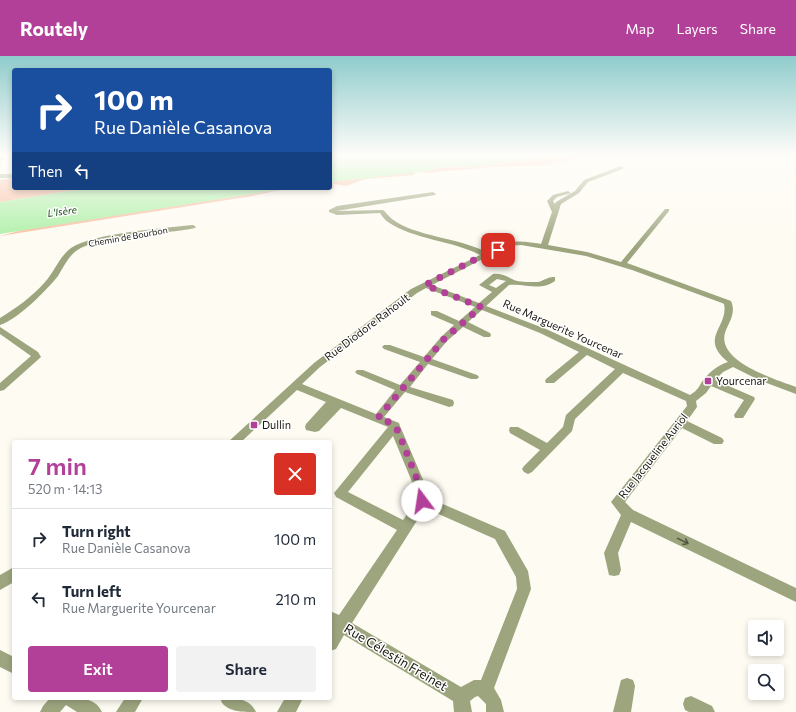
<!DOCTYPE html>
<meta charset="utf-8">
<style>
body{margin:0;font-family:Commissioner,sans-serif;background:#f2f2f3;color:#1f2937;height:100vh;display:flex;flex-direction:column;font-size:15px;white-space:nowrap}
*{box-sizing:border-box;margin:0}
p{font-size:13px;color:#747a83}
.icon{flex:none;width:22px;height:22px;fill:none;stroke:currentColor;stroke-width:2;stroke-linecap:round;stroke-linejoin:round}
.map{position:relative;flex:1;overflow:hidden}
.details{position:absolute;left:12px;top:384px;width:320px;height:260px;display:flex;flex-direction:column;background:#fff;border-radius:4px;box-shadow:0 2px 6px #0003}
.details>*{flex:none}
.hud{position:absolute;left:12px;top:12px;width:320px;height:122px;border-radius:4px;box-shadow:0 2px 6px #0003;background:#1a4fa0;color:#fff;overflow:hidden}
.fabs{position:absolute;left:748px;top:564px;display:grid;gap:8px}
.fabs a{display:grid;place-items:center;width:36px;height:36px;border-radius:4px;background:#fff;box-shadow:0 2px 6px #0003;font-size:20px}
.pin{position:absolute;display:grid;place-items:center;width:34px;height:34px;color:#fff;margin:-17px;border-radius:8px;box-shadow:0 2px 6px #0006}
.me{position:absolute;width:44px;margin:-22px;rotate:346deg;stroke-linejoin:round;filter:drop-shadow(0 0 3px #0008)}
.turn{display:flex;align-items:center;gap:14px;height:84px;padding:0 16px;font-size:18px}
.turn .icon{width:52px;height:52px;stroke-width:2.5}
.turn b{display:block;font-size:28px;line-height:34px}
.then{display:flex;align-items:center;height:38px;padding:0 16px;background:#0003;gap:8px;font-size:15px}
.round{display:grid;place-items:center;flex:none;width:42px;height:42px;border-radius:4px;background:#f2f2f3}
.overview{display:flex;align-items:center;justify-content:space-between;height:68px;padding:0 16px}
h1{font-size:24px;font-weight:600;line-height:30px;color:#b23f98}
.button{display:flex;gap:8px;margin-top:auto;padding:8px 16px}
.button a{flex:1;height:46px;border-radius:4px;background:#b23f98;color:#fff;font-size:16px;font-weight:600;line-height:46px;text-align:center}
.button a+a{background:#f2f2f3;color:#1f2937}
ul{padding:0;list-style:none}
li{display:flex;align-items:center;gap:12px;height:60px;padding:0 16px;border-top:1px solid #e0e1e3}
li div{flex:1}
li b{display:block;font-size:15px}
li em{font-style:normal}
header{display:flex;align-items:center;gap:24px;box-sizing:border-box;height:56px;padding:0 20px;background:#b23f98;color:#fff}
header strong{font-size:19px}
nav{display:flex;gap:22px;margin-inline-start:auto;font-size:14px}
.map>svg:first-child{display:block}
</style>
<header>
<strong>Routely</strong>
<nav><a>Map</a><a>Layers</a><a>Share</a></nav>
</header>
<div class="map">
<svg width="796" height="656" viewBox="0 0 796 656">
<rect width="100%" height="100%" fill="#fefbf2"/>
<path fill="#f8bc9d" d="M561,100H584L548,109L492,111L426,117L421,116L443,111L476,110Z
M415,116L414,119L365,123L346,130L333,128L334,132L331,134L325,132H330V126Z
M14,122V132H88L0,146V124Z
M290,132L252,140L0,180L26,173Z"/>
<path fill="#a9efa2" d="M330,100H561L476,110L443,111L421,116L330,126Z
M88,132H289L0,178V146Z"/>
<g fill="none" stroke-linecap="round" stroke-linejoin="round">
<path fill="#9ca57e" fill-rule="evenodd" d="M2,100H8L0,106V102Z
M621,110L623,111V113L588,126L579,137L561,148L548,189L587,196L621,206L665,153H669V155L627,207L731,245C736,256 730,265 726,274C713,305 775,323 796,331V338L759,324L733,311L723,316L715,324L754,341L755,343L743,362H735L734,359L744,344L711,330L706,337L696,345L697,351L687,365L722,382L724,385L722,388H714L682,372L625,446L633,454L796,532V546L631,466L618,497L621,514L619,519L614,520L609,519L604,497L621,459L611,446L687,350L686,345L623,317L575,363L572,375L532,416L528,418L524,416L522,413L524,410L540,394L510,377L509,374L510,371H518L547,387L563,371L566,359L615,313L587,299L554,327H546L545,325L546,323L579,296L540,277L482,254L468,266L490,277L491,279L490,281H484L463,271L447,285L432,303L477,319L479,321L477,323H471L428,308L410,331L453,344L454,347L453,350L449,351L405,336L384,361L399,367L400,370L427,433L429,442L505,475L528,515L531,533L494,632L501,644L504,656H486V648L478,640L475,641L470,645L472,656H454L453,645L344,579L336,593L330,595L331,571L330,570V555L339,559L397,474L336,441L334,437L388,371L341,352L319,375L315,376L306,374L305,371L306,368L326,346L297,334L241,386H228L314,307L411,233L480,199C451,184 415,184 388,166C385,164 382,160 380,157L337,159L329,156V154L337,150L433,136L436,138L435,139L336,155L383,154C386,156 388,160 392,163C416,181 457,181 486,196C509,184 515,184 541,188L552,156L547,145L553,139L568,135L571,137L557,141L553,145L555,148L556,146L575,135L584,124ZM521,189L586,200L632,214L722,247L724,248C729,271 698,282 728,306C718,309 710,316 704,323C699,329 699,334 690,339L546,273L486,250L509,229C526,227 539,236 555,225V221C547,220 542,227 534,226C528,226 519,226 514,224C508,221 501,217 493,218L479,229L492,236L479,247L432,229L508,190ZM497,223L506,225L496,232L489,229ZM426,232L475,251L459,265L437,255H431V259L454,269L441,281L424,301L390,289H384L382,291L384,293L420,306L400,329L363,314H357L355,316L357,318L395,334L376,358L302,328L320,311L417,237ZM393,380L415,433L417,444L403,464L348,436ZM425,452L495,483L516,521L517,533L481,624H474L461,631L352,567Z
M0,118H14V122H0Z
M193,169L196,171L195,172C164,179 102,177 76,195C68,201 63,212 58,220C47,234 17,264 0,269V262C16,252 32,241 45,226C54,216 60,200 71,192C94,177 164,172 193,169Z
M0,271L38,296L41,301L4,334L0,335V327L31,300L0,278Z
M14,511V526L0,534V519Z
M0,594L14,601V618L0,611Z
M627,622L633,624L635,630L631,656H613L621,624Z
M691,640L712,650L715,656H689L685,654L683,648L685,642Z
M50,642C67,642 94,637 102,656H77L66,649L60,656H40L43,650Z
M125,642H143L135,656H116Z
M222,642C235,642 250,642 256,656C242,656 227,656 221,645Z
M285,642H303L296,656H277Z"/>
</g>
<defs><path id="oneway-shaft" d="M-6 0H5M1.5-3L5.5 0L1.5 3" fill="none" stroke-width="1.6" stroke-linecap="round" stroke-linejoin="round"/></defs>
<use stroke="#535640" href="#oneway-shaft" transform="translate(683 485) rotate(26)"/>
<linearGradient id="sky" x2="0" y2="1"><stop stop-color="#8fcccc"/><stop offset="0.52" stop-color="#fffdf9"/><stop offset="1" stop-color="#fffdf9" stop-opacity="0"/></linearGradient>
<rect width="796" height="192" fill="url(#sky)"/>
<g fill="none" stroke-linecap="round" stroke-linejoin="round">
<path stroke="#b23f98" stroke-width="7" stroke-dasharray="0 12.6" d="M422,445L421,433L398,375L391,367L378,362L444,283L481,251L425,229L474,204L498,194"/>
</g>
<g fill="#b23f98" stroke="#fff" stroke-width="1.5">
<rect x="704" y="321" width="8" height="8" rx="2"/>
<rect x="250" y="365" width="8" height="8" rx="2"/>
</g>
<g text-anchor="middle" stroke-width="3" stroke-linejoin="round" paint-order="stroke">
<g font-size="9" fill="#18160d" stroke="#fff">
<text transform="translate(128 181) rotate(-10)" y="3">Chemin de Bourbon</text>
</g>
<g font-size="10" font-style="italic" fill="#103f0c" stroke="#fff">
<text transform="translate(62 155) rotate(-8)" y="4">L'Isère</text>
</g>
<g font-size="11" fill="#18160d" stroke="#fff">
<text transform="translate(367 271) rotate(-37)" y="4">Rue Diodore Rahoult</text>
<text transform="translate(563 273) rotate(24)" y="4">Rue Marguerite Yourcenar</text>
<text transform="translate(653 400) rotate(-52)" y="4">Rue Jacqueline Auriol</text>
</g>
<g font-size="11" fill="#18160d" stroke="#fff" text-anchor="start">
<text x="716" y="329">Yourcenar</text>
<text x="262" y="373">Dullin</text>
</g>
<g font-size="13" fill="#18160d" stroke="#fff">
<text transform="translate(396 601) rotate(31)" y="5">Rue Célestin Freinet</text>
</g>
</g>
</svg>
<div class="fabs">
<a><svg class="icon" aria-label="sound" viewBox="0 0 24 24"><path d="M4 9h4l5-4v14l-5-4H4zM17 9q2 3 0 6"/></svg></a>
<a><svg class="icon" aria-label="search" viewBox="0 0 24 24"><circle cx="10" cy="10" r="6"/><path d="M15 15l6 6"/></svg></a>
</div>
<div class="pin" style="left:498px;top:194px;background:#d93025"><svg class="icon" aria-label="arrive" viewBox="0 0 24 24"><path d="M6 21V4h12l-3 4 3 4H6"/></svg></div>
<svg class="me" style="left:422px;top:445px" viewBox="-20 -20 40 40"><circle r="19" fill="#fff"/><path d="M0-13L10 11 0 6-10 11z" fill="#b23f98"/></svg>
<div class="hud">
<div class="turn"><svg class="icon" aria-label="right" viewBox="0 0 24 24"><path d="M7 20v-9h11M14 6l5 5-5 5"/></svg><div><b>100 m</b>Rue Danièle Casanova</div></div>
<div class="then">Then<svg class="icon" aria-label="left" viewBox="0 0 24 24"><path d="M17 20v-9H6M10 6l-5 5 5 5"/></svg></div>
</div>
<section class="details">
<div class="overview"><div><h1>7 min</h1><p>520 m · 14:13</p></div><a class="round" style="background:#d93025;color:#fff"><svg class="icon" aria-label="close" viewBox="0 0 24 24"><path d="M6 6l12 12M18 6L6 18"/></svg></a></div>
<ul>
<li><svg class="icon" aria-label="right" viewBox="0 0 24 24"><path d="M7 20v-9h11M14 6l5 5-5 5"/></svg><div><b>Turn right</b><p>Rue Danièle Casanova</p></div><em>100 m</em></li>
<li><svg class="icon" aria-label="left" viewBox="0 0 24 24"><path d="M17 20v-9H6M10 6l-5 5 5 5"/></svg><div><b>Turn left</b><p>Rue Marguerite Yourcenar</p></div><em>210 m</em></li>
</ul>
<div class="button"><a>Exit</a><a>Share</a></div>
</section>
</div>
